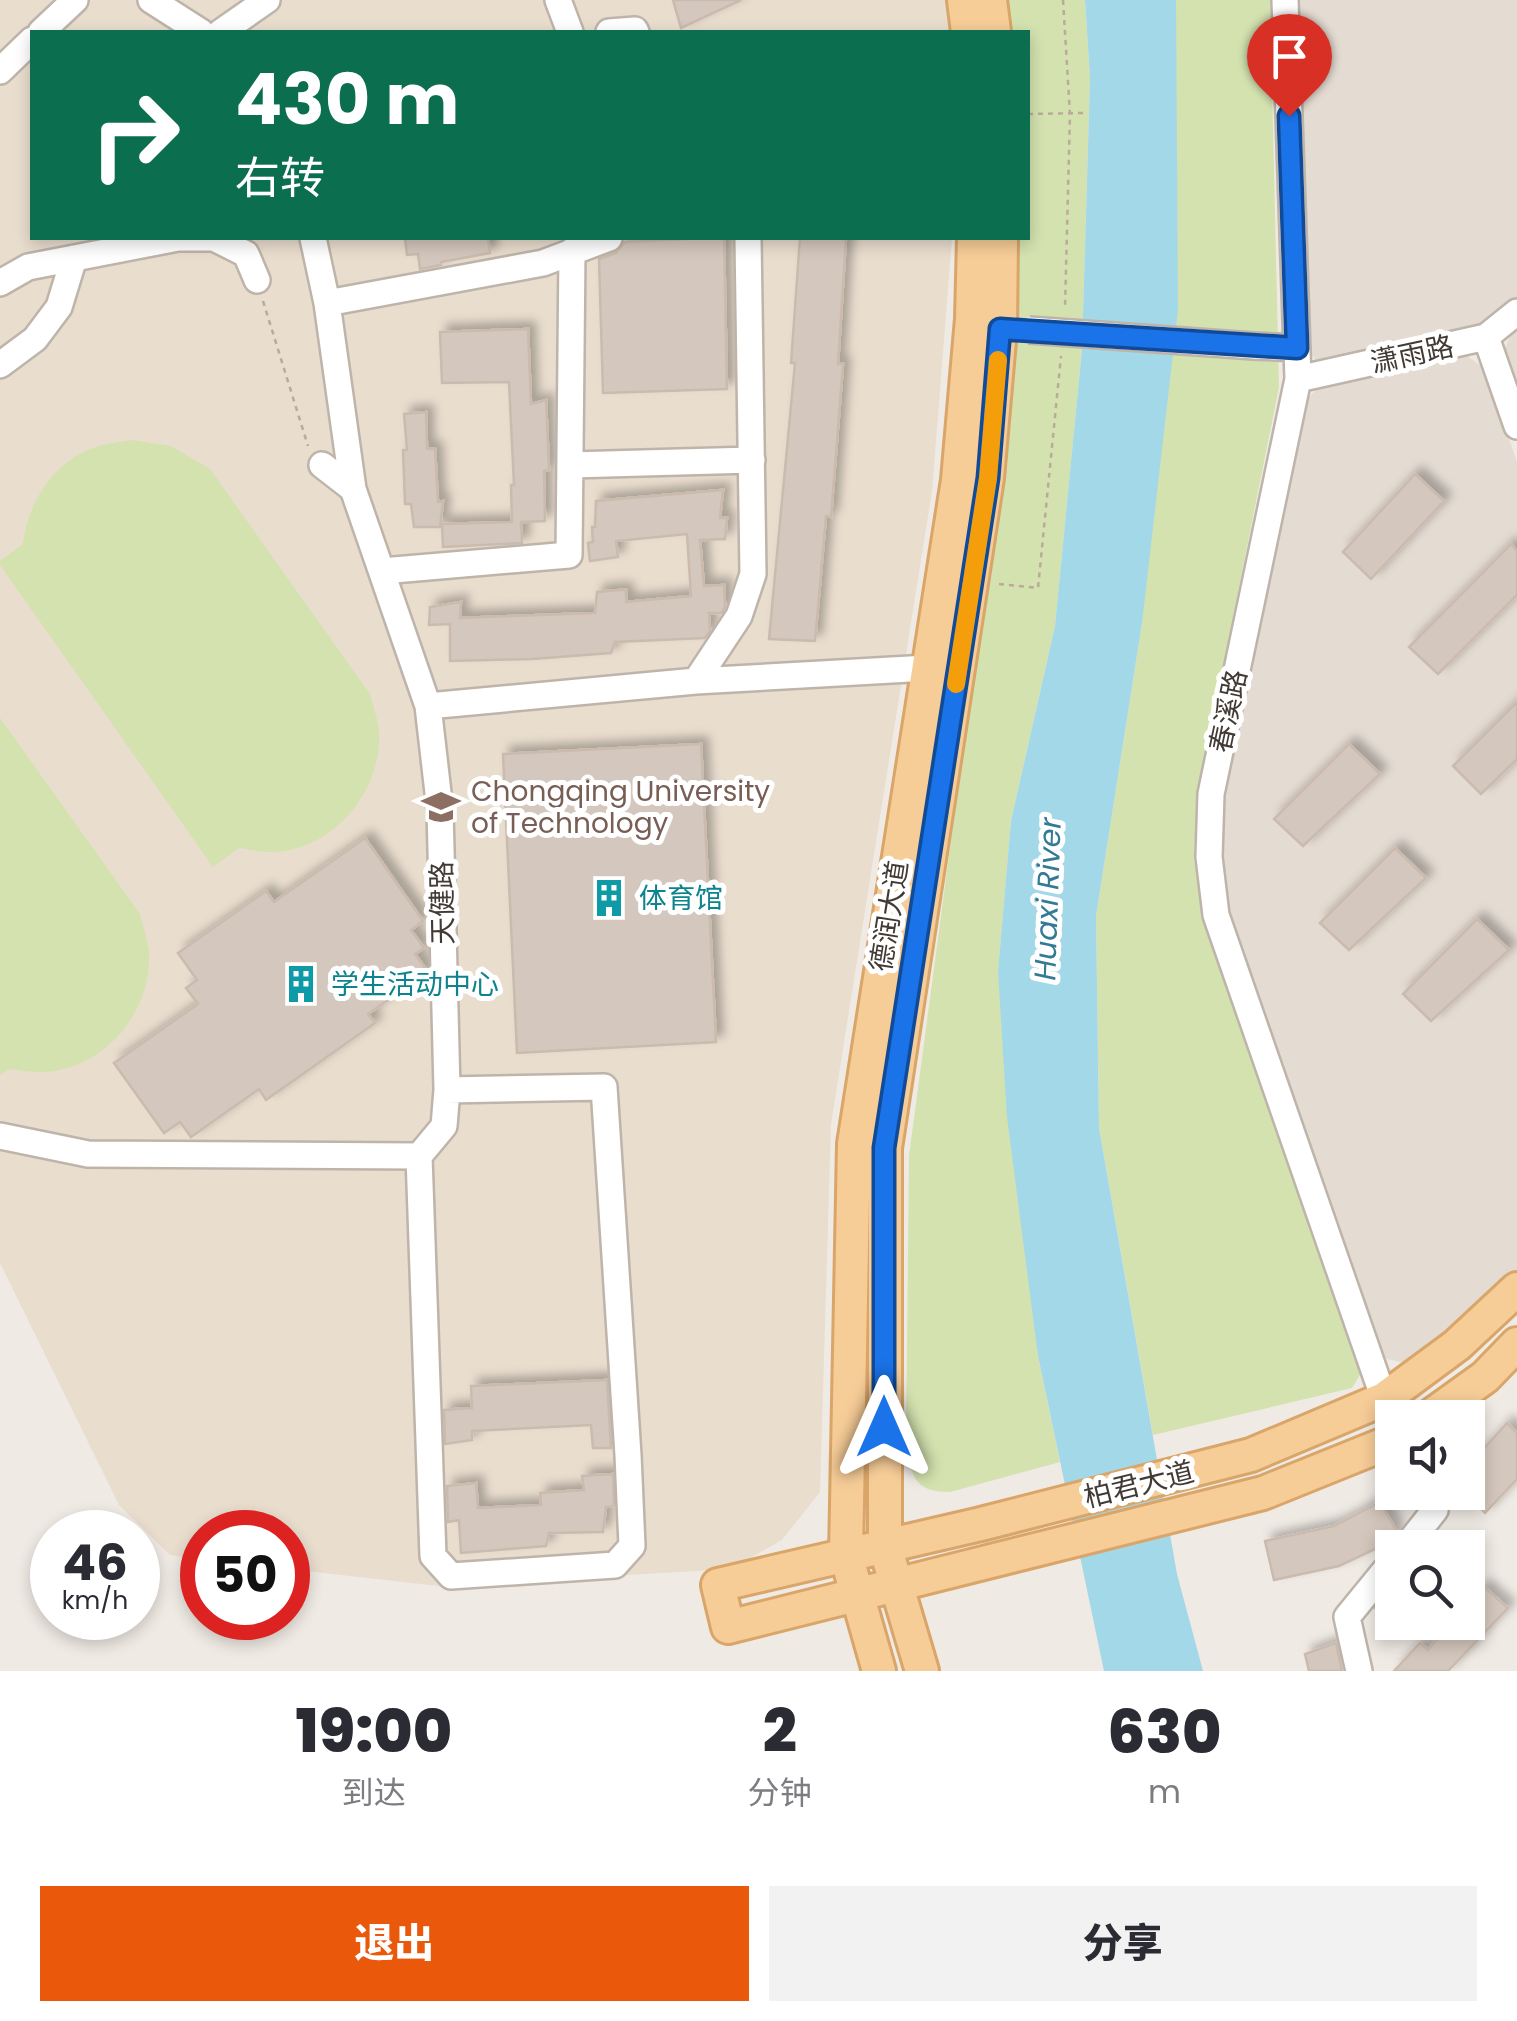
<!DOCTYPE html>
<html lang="zh">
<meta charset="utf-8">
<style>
body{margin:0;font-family:Poppins,"Noto Sans SC",sans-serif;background:#f2f2f3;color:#2b2b33;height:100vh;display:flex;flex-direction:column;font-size:38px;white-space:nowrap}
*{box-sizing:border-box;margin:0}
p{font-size:32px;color:#7c7c81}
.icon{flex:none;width:55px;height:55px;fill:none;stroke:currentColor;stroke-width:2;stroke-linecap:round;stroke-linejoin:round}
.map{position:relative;height:1671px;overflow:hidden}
.sheet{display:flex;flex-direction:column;background:#fff;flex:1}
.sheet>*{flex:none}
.guide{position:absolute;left:30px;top:30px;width:1000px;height:210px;border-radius:0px;box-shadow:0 5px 15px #0003;background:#0b6e4f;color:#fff;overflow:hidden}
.fabs{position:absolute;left:1375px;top:1400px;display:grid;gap:20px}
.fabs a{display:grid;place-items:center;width:110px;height:110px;border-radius:0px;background:#fff;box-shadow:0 5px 15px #0003;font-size:50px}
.speed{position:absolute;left:30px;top:1510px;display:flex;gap:20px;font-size:50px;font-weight:700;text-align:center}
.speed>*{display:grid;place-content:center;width:130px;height:130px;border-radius:50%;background:#fff;box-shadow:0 5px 15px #0003;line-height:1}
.speed small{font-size:25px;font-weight:400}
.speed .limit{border:15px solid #d22;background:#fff;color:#111}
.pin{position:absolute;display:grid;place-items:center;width:85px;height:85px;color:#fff;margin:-102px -42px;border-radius:50% 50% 50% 0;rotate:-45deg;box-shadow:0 0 10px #0007}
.pin .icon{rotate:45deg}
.me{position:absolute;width:110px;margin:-55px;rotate:0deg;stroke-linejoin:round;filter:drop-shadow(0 0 8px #0008)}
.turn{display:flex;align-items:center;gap:35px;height:210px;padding:0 40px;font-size:45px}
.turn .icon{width:130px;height:130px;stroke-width:2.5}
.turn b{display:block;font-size:70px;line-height:85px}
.eta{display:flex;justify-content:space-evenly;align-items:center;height:170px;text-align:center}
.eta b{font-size:60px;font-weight:800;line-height:70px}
.action{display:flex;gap:20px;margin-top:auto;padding:20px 40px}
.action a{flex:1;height:115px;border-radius:0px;background:#ea580c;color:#fff;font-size:40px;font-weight:800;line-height:115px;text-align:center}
.action a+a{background:#f2f2f3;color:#2b2b33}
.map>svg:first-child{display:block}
</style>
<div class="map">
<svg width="1517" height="1671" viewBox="0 0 1517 1671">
<defs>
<filter id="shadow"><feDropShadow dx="7" dy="-7" stdDeviation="5" flood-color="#0004"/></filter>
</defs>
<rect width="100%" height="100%" fill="#f0eae4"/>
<path fill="#e4dbd2" d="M1298,0H1517V302L1482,331L1320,367L1308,349Z
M1517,329V399L1502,356L1511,334Z
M1466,355L1485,369L1517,462V1273L1412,1365L1379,1357L1225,913L1217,852L1221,792L1303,403L1316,390Z"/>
<path fill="#e9ddce" d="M0,0H950L953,32H32V238H952L932,491L831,1124L820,1492L782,1540L730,1569L439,1586L288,1569V1532H202V1559L170,1555L119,1505L0,1263Z"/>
<path fill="#d3e2af" d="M998,0H1085L1090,78L1082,349L1055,626L1011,821L998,971L1038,1356L1060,1462L950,1492C916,1492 913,1479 906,1449L909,1156L999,481L1014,238H1028V32H1003Z
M1176,0H1270L1279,387L1197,796L1194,859L1204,917L1363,1370L1352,1388L1153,1435L1099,1128L1096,916L1142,623L1175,64Z
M131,440L171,446L210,469L370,694C373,706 378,720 379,732C382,792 332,852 270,852C260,852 249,849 239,848L213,867L0,565V561L23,544C28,501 55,459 99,446C109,443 121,442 131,440Z
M0,718L140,914C143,927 148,940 149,953C152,1013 102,1072 40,1072C30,1072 19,1070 9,1069L0,1075Z"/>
<path fill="#a3d8e9" d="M1085,0H1176L1178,310L1142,623L1096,916L1099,1128L1177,1574L1203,1671H1104L1038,1356L1007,1117L998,971L1011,821L1055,626L1082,349L1090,78Z"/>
<path fill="#d4c7bd" stroke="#cbbbae" stroke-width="2.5" filter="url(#shadow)" d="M673,0H741L681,28Z
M405,238H488L490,253L441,262V265L420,269L418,254L407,255Z
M705,238H724L727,389L603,393L599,259L616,253L625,242Z
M800,238H846L838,364H843L831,517L826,516L815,641L769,639L795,363H791Z
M528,329L531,404L546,400L549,470L544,471L545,521L521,522L522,543L443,547L442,524L512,522L511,485H514L509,382L442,383L440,332Z
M426,412L427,449H435L438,502L443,501L440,527H414L411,504H405L403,450H407L404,414Z
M1415,474L1444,501L1371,579L1343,552Z
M723,490L720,518H727L725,539L700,540L704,586L724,585L725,606L722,613H709L710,631L705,638L615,642L611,653L532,659L450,661V624L429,625L430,607L461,602L460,618L595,613L597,592L620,590H626V602L691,596L687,534L616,541L618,557L590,561L588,543L593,542L592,527H595L596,501Z
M1511,544L1517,551V595L1438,674L1409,647Z
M1517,702V759L1481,794L1453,766Z
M701,744L716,1042L517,1053L503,754Z
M1349,744L1380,774L1303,846L1274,819Z
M365,838L423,921L411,930L424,948L415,954L428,972L368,1014L375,1023L266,1100L259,1089L191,1137L180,1122L164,1133L114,1063L198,1004L186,988L197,980L178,953L266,891L274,902Z
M1395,848L1426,878L1349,950L1320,923Z
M1477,919L1509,950L1431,1021L1403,994Z
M607,1380L611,1448H593L591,1425L472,1431V1440L445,1444L444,1410L472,1408L471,1386Z
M1507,1423L1517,1433V1479L1485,1513L1468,1495V1466Z
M613,1474L614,1506L606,1507L603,1532L549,1533L546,1546L461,1553L459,1520L448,1522L447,1486L476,1483L478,1508L541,1505L540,1493L584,1490L582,1476Z
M1380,1502L1397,1532L1390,1542L1339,1566L1274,1580L1265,1541L1334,1526Z
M1483,1586L1508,1608L1448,1671H1394L1420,1643L1428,1650L1451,1622H1468V1604Z
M1392,1589V1629L1375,1608Z
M1336,1643L1342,1671H1309L1305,1654Z"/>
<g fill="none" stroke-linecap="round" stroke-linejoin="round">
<g stroke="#beb4aa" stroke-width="30">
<path id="minor" d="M151,0L201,32
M558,0L570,32
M1285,0L1298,379L1211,794L1209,857L1216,915L1384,1399
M41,32L75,0
M221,32L267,0
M609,32L635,30L636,32
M0,71L32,40
M214,238L246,254L257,280
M0,283L28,267L178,238H214
M327,303L543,263L609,238
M1486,337L1517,426
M1254,346L1297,348
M0,365L35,339L59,307L74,258
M1298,379L1486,337L1517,312
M322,465L353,489
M570,465L752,460
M382,571L569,555L572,251
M696,681L739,616L753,574L748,238
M428,706L696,681L928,668
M0,1136L88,1154L419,1156L444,1126L447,1090L440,810L428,706L353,489L327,303L313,238
M419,1156L433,1556L451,1576L615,1565L632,1546L628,1455L604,1087L447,1090
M1405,1548L1435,1510L1426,1492
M1359,1671L1347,1617L1392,1562"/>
</g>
<g stroke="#d9a569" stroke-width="38">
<path id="major" d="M964,0L968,32
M990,0L994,32
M1428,1418L1485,1377L1517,1344
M1392,1441L1263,1493L728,1627L718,1585L981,1524L1251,1455L1384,1399L1457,1345L1517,1289
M879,1671L846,1555L854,1144L958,480L972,319L974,238
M922,1671L885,1546V1148L987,478L1000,329L1001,238"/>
</g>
<path stroke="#bbaa9a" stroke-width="2.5" stroke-dasharray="5 5" stroke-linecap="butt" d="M1063,0L1070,114L1065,308
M1028,114L1084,113
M263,301L308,446
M999,584L1038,588L1061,356"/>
<use href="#minor" stroke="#fff" stroke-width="25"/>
<use href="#major" stroke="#f6cc97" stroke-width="32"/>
<g stroke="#beb4aa" stroke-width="30" stroke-linecap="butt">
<path id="minor-bridge" d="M1029,330L1254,346"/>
</g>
<use href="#minor-bridge" stroke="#fff" stroke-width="25"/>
</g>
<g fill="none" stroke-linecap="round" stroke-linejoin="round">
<g stroke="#114b97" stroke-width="25">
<path id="route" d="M884,1427V1148L988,478L1000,329L1297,348L1289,116"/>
</g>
<use href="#route" stroke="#1a73e8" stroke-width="18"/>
<path stroke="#f59e0b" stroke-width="18" d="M956,684L988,478L998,360"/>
</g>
<defs>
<g id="university-bare" transform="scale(3)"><path d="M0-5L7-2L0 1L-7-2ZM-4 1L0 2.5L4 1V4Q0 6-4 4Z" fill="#8d6e63" stroke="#fff" stroke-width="2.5" paint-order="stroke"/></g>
<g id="building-bare" transform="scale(3)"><path d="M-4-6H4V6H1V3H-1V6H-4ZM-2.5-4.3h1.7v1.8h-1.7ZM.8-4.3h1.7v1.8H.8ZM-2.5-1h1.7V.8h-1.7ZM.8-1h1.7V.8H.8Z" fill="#0f9aa8" stroke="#fff" stroke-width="2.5" paint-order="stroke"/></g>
</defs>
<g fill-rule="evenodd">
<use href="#university-bare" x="441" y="807"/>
<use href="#building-bare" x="609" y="898"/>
<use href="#building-bare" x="301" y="984"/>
</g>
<g text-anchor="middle" stroke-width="10" stroke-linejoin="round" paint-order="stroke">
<g font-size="28" fill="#423a34" stroke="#fff">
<text transform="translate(1412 354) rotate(-12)" y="10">潇雨路</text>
<text transform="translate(1228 711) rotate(-78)" y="10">春溪路</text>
<text transform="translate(442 903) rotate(-91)" y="10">天健路</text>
<text transform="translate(889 916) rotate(-81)" y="10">德润大道</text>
<text transform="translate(1139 1484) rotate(-14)" y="10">柏君大道</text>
</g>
<g font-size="28" fill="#785e54" stroke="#fff" text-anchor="start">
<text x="471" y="801">Chongqing University<tspan x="471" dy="32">of Technology</tspan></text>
</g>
<g font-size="28" fill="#0d838f" stroke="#fff" text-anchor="start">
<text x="639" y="908">体育馆</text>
<text x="331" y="994">学生活动中心</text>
</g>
<g font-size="30" font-style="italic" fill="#337b95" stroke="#fff">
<text transform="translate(1048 899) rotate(-88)" y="10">Huaxi River</text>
</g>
</g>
</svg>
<div class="fabs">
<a><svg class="icon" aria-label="sound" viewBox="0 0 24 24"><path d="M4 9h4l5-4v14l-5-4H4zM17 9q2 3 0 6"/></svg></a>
<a><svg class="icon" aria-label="search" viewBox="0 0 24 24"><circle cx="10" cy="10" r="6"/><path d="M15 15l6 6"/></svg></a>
</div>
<div class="speed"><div>46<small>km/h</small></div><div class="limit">50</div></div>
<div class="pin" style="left:1289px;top:116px;background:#d93025"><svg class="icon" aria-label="arrive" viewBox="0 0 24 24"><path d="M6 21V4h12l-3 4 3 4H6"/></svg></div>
<svg class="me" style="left:884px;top:1427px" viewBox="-20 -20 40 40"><path d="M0-17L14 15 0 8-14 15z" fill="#1a73e8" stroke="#fff" stroke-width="4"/></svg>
<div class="guide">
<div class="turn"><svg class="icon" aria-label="right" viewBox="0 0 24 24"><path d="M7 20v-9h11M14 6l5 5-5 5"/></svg><div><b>430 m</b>右转</div></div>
</div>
</div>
<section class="sheet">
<div class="eta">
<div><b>19:00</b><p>到达</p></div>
<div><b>2</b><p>分钟</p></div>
<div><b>630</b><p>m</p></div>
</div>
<div class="action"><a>退出</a><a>分享</a></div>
</section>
